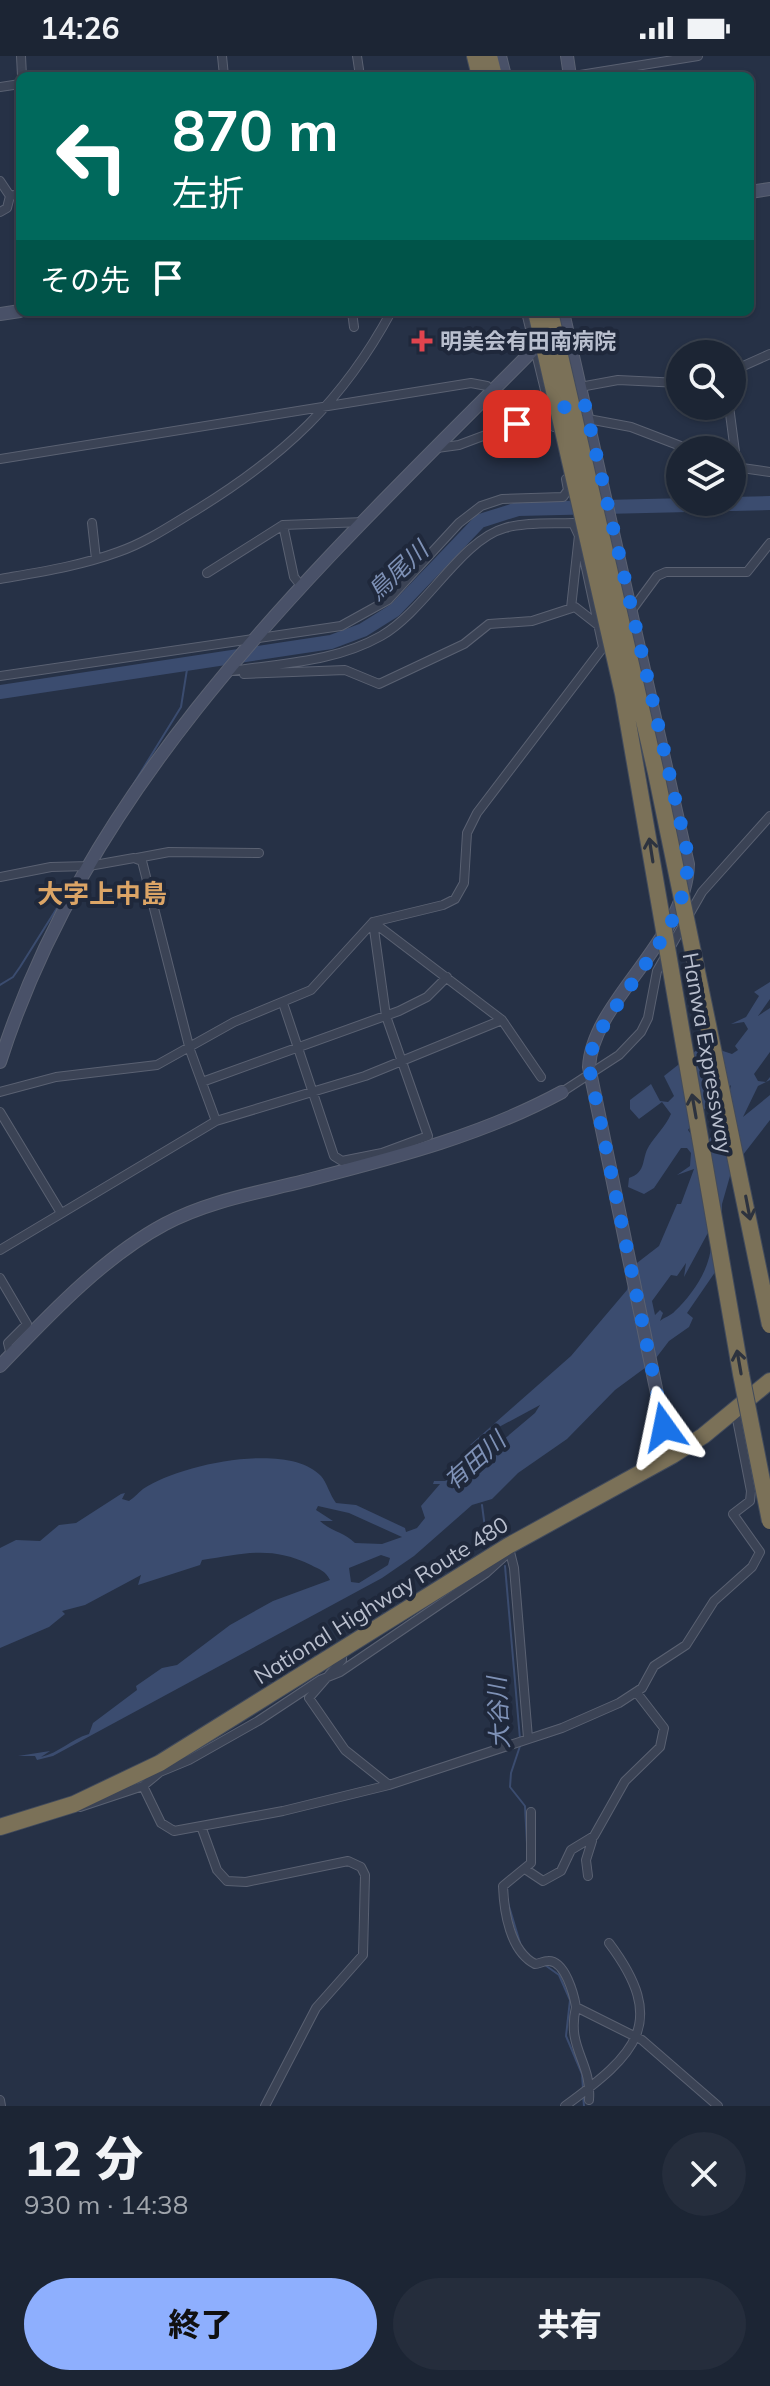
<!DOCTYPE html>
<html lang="ja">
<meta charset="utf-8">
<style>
body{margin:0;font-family:Mulish,"Noto Sans JP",sans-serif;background:#252d3c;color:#f1f3f6;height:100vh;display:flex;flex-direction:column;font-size:30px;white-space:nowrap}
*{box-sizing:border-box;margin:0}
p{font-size:26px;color:#a0a5ac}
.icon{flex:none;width:44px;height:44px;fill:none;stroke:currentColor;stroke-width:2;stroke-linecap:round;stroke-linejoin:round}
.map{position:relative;height:2050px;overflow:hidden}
.sheet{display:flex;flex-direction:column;background:#1c2534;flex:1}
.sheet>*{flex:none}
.hud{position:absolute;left:16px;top:16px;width:738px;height:244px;border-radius:12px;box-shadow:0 2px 6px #0004,0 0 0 2px #3a424f;background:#00695c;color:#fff;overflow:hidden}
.fabs{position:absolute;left:666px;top:284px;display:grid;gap:16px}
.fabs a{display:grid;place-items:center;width:80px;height:80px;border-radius:50%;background:#1c2534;box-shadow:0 2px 6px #0004,0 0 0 2px #3a424f;font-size:40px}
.pin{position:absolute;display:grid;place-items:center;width:68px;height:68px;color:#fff;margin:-34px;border-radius:16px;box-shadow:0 4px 12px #0006}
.me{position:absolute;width:88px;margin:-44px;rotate:348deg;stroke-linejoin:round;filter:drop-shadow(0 0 6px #0008)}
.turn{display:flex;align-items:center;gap:28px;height:168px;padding:0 24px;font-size:36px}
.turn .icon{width:104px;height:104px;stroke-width:2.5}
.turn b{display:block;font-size:56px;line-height:68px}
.then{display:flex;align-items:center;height:76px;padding:0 24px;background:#0003;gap:16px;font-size:30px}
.round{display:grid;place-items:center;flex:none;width:84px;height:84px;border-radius:42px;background:#252d3c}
.overview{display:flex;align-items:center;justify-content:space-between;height:136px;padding:0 24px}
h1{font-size:48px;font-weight:800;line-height:60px}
.action{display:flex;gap:16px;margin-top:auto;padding:16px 24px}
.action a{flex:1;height:92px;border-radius:48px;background:#8eaffe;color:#111;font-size:32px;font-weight:800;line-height:92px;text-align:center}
.action a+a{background:#252d3c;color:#f1f3f6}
.status{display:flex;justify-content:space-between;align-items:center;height:56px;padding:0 40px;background:#1c2534;direction:ltr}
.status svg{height:22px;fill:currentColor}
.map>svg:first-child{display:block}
</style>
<div class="status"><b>14:26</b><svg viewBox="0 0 49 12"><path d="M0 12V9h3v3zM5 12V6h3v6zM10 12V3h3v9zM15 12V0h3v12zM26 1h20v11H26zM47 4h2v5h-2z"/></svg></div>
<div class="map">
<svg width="770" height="2050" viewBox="0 0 770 2050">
<rect width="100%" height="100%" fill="#263146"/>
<path fill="#3b4c6f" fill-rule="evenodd" d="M770,926V943L758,960L770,952V996L754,1018L758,1025L766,1026L770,1021V1024L758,1030L743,1061L770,1039V1064L732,1113L722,1148L720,1209L687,1257L693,1262L689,1271L669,1285L653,1306L615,1334L567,1383L518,1417L492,1443L472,1449L414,1500L382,1522L53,1700L37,1704L35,1700H18L50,1695L41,1701C59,1697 71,1683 89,1678L93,1667L137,1634L136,1630L162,1612L177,1609L230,1569L273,1545L330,1524C325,1514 320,1514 311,1509C270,1489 244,1498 202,1504L200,1509L138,1529L141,1519L85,1549L62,1555L65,1558L49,1571L0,1592V1492L16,1484L40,1485L59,1469L76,1467L121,1438L125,1437L122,1443L129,1445C135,1441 138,1437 143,1433C180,1408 289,1385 321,1420C327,1427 330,1439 336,1447L356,1449L405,1472L406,1476L417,1472L425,1462L421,1450L440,1428H433L434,1425H445L470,1412L535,1357L540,1349L499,1371L493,1379L495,1386L483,1390L470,1389L571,1300L627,1234L633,1210L659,1190L677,1148H681L694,1113L677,1119L690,1110L691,1097L687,1092H681L654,1132L644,1138L628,1131L629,1122C647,1116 641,1103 649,1090C656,1079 665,1071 671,1058L662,1046L639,1063L630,1053V1044L651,1028L660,1045L668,1046L674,1040L664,1020L707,986L711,991L732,998L738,994L735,990L748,973L744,966L731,968L746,961L759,940L754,936ZM731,1029L723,1066L706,1087L695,1084L688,1074C699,1055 716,1043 731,1029ZM710,1173C717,1204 695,1236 675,1255C671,1260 664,1261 660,1265L663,1257L660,1254L655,1259L652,1245L671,1219L677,1220L686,1207L684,1221ZM318,1450L349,1457L402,1481L382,1488L355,1487C344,1476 332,1476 320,1465H333L316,1454ZM381,1499L390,1502L388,1509L359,1527L351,1526L349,1512Z"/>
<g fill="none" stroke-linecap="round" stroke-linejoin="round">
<path stroke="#3b4c6f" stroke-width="2" d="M120,750L181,651L188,607
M0,929L13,921L20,911L79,817
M482,1449L487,1487
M505,1510L520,1683
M520,1690L511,1717L510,1731L525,1750L527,1788
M508,1847L520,1887
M545,1909L559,1919L570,1944L566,1980L582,2018L583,2033
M583,2039L584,2050"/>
<path stroke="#3b4c6f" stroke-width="14" d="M0,636L331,586L363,574L395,554L480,465L518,453L770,447"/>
<g stroke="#5a6172" stroke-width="10">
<path id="street" d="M21,0L22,20
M222,0L224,20
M357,0L360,20
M574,20L698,0
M0,31L20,28
M0,125L10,140
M0,156L7,152L10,140L20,138
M352,256L354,271
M526,256L554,371
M732,315L770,298
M580,331L618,324L680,327
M729,350L737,411
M588,363L631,371L691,394
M437,392L459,389L552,354
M0,403L471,327L487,330L492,336
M735,411L770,416
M92,467L96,503
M283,469L294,521L302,531
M583,498L603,591
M207,517L283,469L364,466
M0,523C40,516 80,510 118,496C147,486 173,468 198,453C284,400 343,345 391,256
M571,552L579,479
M629,558L657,520L666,516H747L770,487
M226,616C279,607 333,607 381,580C426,554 461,484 505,472C526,466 551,468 573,467L579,480
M244,618L345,614L379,628L464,588L489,568L532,565L575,551L598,569
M0,620L341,570L388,544L459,467L481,450L502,443L563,441L568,434L566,423
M137,802L169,796L259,797
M0,821L51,811L89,810L134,802L142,805L190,994L216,1065
M373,866L386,960L428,1080L382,1097L384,1104
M373,866L502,964L541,1021
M283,947L334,1100L342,1105L382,1097
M202,1026L399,955L427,941L447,921
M0,1036L56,1021L157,1009L234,966L311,934L373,866L443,849L455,843L464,827L467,777L477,757L611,581
M562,1036L619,999L641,976L648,962L657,915L702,836L770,760
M0,1056L61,1157
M0,1194L216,1065L365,1020L502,964
M0,1222L27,1268L8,1287L11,1299
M509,1492L514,1512L528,1682
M342,1596V1604L309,1642L345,1694L389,1729
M160,1708V1716L143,1730L161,1767L174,1775L283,1755L389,1729L562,1672L619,1647L642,1632L654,1610L686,1589L714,1545L752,1511L760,1496L733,1458L750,1445L751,1435L735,1353
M160,1716L189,1704L258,1665L320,1624L340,1616L486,1517L507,1498
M80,1751L143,1730
M531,1756V1807L503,1830C504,1856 510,1895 535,1908C539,1908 543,1905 548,1905C565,1904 574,1939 576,1951L642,1984L718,2050
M201,1770L217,1814L227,1825L246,1826L348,1805L361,1811L365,1819L363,1899L316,1952L265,2050
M525,1813L543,1825L561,1815L571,1794L594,1780L625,1725L660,1691L664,1672L637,1637
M588,1820L586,1804L592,1785
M576,1951C566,1993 592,2005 589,2044
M0,2044L1,2050
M565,2050C636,1998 669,1967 609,1887"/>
</g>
<g stroke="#5a6172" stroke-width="14">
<path id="secondary" d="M500,0L505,20
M567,0L570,20
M750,136L770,133
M563,256L688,808C686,885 592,945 589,1011L664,1371L673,1399
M0,258L20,255
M0,1006C95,709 333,497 546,281
M0,1310C48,1260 103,1201 165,1168C208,1145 257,1137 304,1125C393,1102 481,1080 562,1036"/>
</g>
<g stroke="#424b5c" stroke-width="18">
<path id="highway" d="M475,0L480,20
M489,0L494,20
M0,1771L74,1748L160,1707L508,1490L673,1399L703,1380L770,1325"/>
</g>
<use href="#street" stroke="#3b4355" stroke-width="8"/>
<use href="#secondary" stroke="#495168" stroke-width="12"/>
<use href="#highway" stroke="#7b7158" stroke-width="16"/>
<g stroke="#424b5c" stroke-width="18" stroke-linecap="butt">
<path id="highway-bridge" d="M536,256L623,638L741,1318L770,1465
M550,256L656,717L770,1269"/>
</g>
<use href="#highway-bridge" stroke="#7b7158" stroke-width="16"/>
</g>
<defs><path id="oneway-shaft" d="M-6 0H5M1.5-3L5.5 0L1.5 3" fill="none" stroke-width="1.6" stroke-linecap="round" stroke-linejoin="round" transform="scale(2)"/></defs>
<g stroke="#2d333f">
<use href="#oneway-shaft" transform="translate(651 794) rotate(-99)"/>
<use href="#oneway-shaft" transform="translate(694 1050) rotate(-100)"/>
<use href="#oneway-shaft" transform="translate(748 1152) rotate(79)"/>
<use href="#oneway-shaft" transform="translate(739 1306) rotate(-100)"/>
</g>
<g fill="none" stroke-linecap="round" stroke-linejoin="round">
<path stroke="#1a73e8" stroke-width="14" stroke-dasharray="0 25.2" d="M517,368C541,362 560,351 584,345L687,795C693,855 645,906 613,955C601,973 590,989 589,1011L664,1371"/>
</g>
<path fill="#e0444e" stroke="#1f283b" stroke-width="3" d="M418 273h8v8h8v8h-8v8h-8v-8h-8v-8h8z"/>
<g text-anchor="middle" stroke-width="8" stroke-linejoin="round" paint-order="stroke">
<g font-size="22" font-weight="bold" fill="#b9bfce" stroke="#1f283b" text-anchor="start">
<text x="440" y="293">明美会有田南病院</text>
</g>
<g font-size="22" fill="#b9bfce" stroke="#1f283b">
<text transform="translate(708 997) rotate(80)" y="8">Hanwa Expressway</text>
<text transform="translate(381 1544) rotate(-32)" y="8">National Highway Route 480</text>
</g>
<g font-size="24" font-style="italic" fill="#7e91b6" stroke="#1f283b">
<text transform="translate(398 515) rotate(-43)" y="8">鳥尾川</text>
<text transform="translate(475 1405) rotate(-42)" y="8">有田川</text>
<text transform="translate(499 1657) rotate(-93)" y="8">大谷川</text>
</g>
<g font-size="26" font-weight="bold" fill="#dca566" stroke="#1f283b">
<text x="102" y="847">大字上中島</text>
</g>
</g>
</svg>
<div class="fabs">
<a><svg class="icon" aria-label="search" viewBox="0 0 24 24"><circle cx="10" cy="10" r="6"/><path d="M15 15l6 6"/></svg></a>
<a><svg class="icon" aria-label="layers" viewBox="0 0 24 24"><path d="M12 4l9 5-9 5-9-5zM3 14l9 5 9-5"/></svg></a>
</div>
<div class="pin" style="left:517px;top:368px;background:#d93025"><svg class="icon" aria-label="arrive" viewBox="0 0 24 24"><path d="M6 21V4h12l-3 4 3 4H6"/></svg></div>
<svg class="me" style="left:664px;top:1371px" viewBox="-20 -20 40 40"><path d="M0-17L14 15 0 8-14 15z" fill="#1a73e8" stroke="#fff" stroke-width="4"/></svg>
<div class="hud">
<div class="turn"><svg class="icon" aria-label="left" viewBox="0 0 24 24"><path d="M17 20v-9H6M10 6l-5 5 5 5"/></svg><div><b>870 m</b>左折</div></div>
<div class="then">その先<svg class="icon" aria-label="arrive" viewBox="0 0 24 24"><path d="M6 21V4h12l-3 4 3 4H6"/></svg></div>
</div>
</div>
<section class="sheet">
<div class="overview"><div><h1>12 分</h1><p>930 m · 14:38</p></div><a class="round"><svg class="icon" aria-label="close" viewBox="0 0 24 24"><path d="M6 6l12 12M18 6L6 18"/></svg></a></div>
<div class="action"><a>終了</a><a>共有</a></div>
</section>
